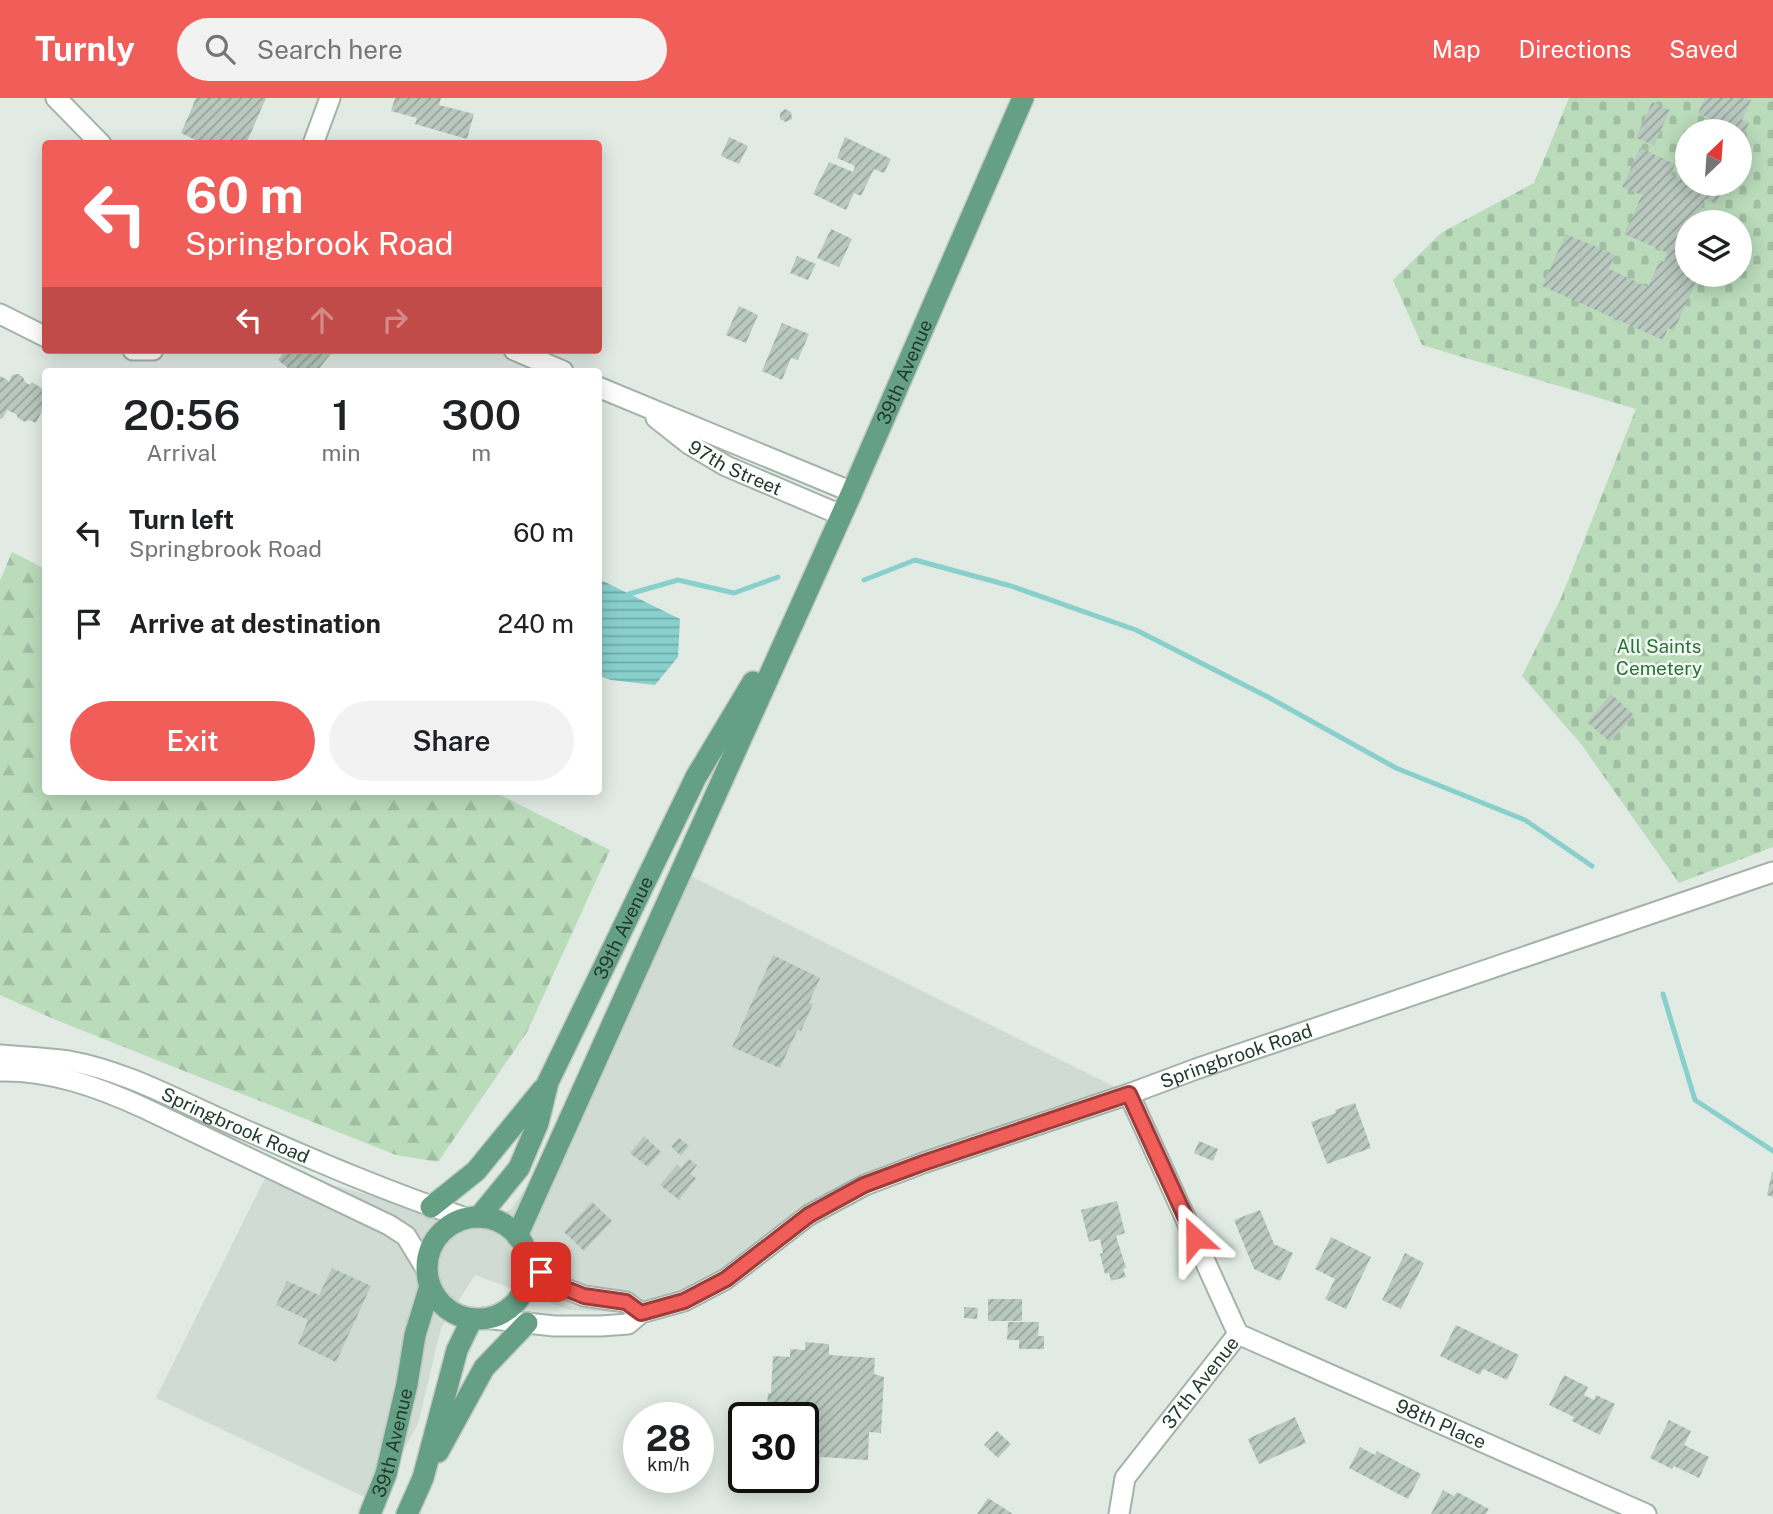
<!DOCTYPE html>
<style>
body{margin:0;font-family:"Public Sans",sans-serif;background:#f2f2f2;color:#202124;height:100vh;display:flex;flex-direction:column;font-size:26px;white-space:nowrap}
*{box-sizing:border-box;margin:0}
p{font-size:23px;color:#757577}
.icon{flex:none;width:38px;height:38px;fill:none;stroke:currentColor;stroke-width:2;stroke-linecap:round;stroke-linejoin:round}
.map{position:relative;flex:1;overflow:hidden}
.panel{position:absolute;left:42px;top:270px;width:560px;height:427px;display:flex;flex-direction:column;background:#fff;border-radius:7px;box-shadow:0 4px 18px #0003}
.panel>*{flex:none}
.hud{position:absolute;left:42px;top:42px;width:560px;height:214px;border-radius:7px;box-shadow:0 4px 18px #0003;background:#f15e5a;color:#fff;overflow:hidden}
.needle{width:46px;rotate:25deg}
.controls{position:absolute;left:1675px;top:21px;display:grid;gap:14px}
.controls a{display:grid;place-items:center;width:77px;height:77px;border-radius:50%;background:#fff;box-shadow:0 4px 18px #0003;font-size:35px}
.speed{position:absolute;left:623px;top:1304px;display:flex;gap:14px;font-size:35px;font-weight:700;text-align:center}
.speed>*{display:grid;place-content:center;width:91px;height:91px;border-radius:50%;background:#fff;box-shadow:0 4px 18px #0003;line-height:1}
.speed small{font-size:18px;font-weight:400}
.speed .limit{border:4px solid #111;border-radius:10px;background:#fff;color:#111}
.pin{position:absolute;display:grid;place-items:center;width:60px;height:60px;color:#fff;margin:-30px;border-radius:14px;box-shadow:0 4px 10px #0006}
.me{position:absolute;width:77px;margin:-38px;rotate:336deg;stroke-linejoin:round;filter:drop-shadow(0 0 5px #0008)}
.turn{display:flex;align-items:center;gap:24px;height:147px;padding:0 28px;font-size:32px}
.turn .icon{width:91px;height:91px;stroke-width:2.5}
.turn b{display:block;font-size:49px;line-height:60px}
.lanes{display:flex;align-items:center;height:66px;padding:0 28px;background:#0003;justify-content:center;gap:35px;direction:ltr}
.lanes .off{opacity:.35}
.eta{display:flex;justify-content:space-evenly;align-items:center;height:119px;text-align:center}
.eta b{font-size:42px;font-weight:600;line-height:49px}
.action{display:flex;gap:14px;margin-top:auto;padding:14px 28px}
.action a{flex:1;height:80px;border-radius:42px;background:#f15e5a;color:#fff;font-size:28px;font-weight:600;line-height:80px;text-align:center}
.action a+a{background:#f2f2f2;color:#202124}
ul{padding:0;list-style:none}
li{display:flex;align-items:center;gap:21px;height:91px;padding:0 28px}
li div{flex:1}
li b{display:block;font-size:26px}
li em{font-style:normal}
header{display:flex;align-items:center;gap:42px;box-sizing:border-box;height:98px;padding:0 35px;background:#f15e5a;color:#fff}
header strong{font-size:33px}
nav{display:flex;gap:38px;margin-inline-start:auto;font-size:24px}
.search{width:490px;height:63px;background:#f2f2f2;display:flex;align-items:center;gap:18px;box-sizing:border-box;padding:0 24px;border-radius:38px;color:#757577;font-size:26px}
.map>svg:first-child{display:block}
</style>
<header>
<strong>Turnly</strong>
<div class="search"><svg class="icon" aria-label="search" viewBox="0 0 24 24"><circle cx="10" cy="10" r="6"/><path d="M15 15l6 6"/></svg>Search here</div>
<nav><a>Map</a><a>Directions</a><a>Saved</a></nav>
</header>
<div class="map">
<svg width="1773" height="1416" viewBox="0 0 1773 1416">
<defs>
<pattern id="forest-firs" width="22" height="20" patternUnits="userSpaceOnUse" patternTransform="scale(1.75)"><rect width="22" height="20" fill="#badcbb"/><path d="M5 1l3.5 6h-7zM16 11l3.5 6h-7z" fill="#a0bea1"/></pattern>
<pattern id="cemetery-stones" width="16" height="16" patternUnits="userSpaceOnUse" patternTransform="scale(1.75)"><rect width="16" height="16" fill="#badcbb"/><path d="M2 7V4a2 2 0 0 1 4 0v3zM10 15v-3a2 2 0 0 1 4 0v3z" fill="#a0bea1"/></pattern>
<pattern id="water-rules" width="6" height="5" patternUnits="userSpaceOnUse" patternTransform="scale(1.75)"><rect width="6" height="5" fill="#89d0cc"/><path d="M0 2.5h6" fill="none" stroke="#70aaa6"/></pattern>
<pattern id="building-hatch" width="6" height="6" patternUnits="userSpaceOnUse" patternTransform="scale(1.75)"><rect width="6" height="6" fill="#b9c9bf"/><path d="M-1 1l2-2M0 6l6-6M5 7l2-2" fill="none" stroke="#96a49c"/></pattern>
</defs>
<rect width="100%" height="100%" fill="#e1ebe4"/>
<path fill="#cfdbd3" d="M681,773L1129,996L923,1065L692,1199L610,1214L570,1212L475,1177L441,1230L418,1326L375,1404L156,1300L270,1070L480,1127L511,1111L564,1035Z"/>
<path fill="url(#forest-firs)" d="M12,454L45,471L46,693H492L610,752L527,934L438,1064L396,1057L56,922L0,897V483Z"/>
<path fill="url(#cemetery-stones)" fill-rule="evenodd" d="M1569,0H1773V749L1679,785L1581,646L1522,578L1561,500L1636,311L1422,247L1393,182L1441,135L1534,85ZM1687,33H1740V86H1687ZM1687,124H1740V177H1687Z"/>
<path fill="url(#water-rules)" d="M599,481L680,521L678,559L655,587L611,582L599,578Z"/>
<g fill="none" stroke-linecap="round" stroke-linejoin="round">
<path stroke="#89d0cc" stroke-width="5" d="M864,482L915,462L1011,488L1136,532L1268,599L1396,670L1525,722L1592,768
M624,499L629,496L678,482L734,495L778,479
M1663,896L1695,1002L1773,1053"/>
</g>
<path fill="url(#building-hatch)" d="M196,0H266L246,46H204L181,35Z
M395,0H441L439,7L474,16L467,41L415,26L417,20L391,13Z
M1705,0H1746L1751,2L1742,22L1749,25L1744,35L1747,37L1740,54V33H1701L1707,19L1698,15Z
M1652,4L1670,12L1654,47L1636,40Z
M785,11L791,14L792,21L786,24L780,21V15Z
M729,39L748,48L739,66L721,58Z
M845,39L891,61L884,75L874,71L861,98L854,95L846,112L813,96L829,64L853,74L855,68L837,60Z
M1640,50L1675,66L1671,77L1680,81L1687,65V86H1725L1716,106L1705,101L1696,122L1702,124H1687V177H1699L1674,233L1668,230L1663,242L1542,188L1566,136L1615,157L1609,171L1648,189L1660,162L1664,164L1668,155L1624,136L1642,97L1622,89Z
M831,131L852,141L839,169L817,160Z
M797,158L816,166L808,182L790,175Z
M739,208L758,217L746,245L726,237Z
M782,225L809,236L798,262L791,260L782,282L762,273Z
M281,252H334L317,273H292L278,262L284,254Z
M18,276L23,279L25,284L30,287L32,284L46,293V305L36,325L29,322L25,324L18,320L16,316L7,312L3,320L0,321V278L8,282L7,283L9,284L12,277Z
M1611,596L1634,617L1610,644L1587,624Z
M773,857L820,880L809,905L813,906L801,933L798,931L780,970L732,949Z
M1355,1005L1371,1050L1327,1066L1311,1024L1336,1015L1335,1012Z
M644,1038L661,1054L648,1069L630,1055Z
M679,1040L689,1048L681,1058L671,1048Z
M1199,1043L1218,1051L1213,1063L1194,1055Z
M689,1061L697,1067L690,1076L696,1080L679,1102L660,1087L677,1067L681,1070Z
M1772,1074H1773V1099L1767,1097Z
M1117,1103L1125,1135L1116,1138L1126,1170L1123,1171L1126,1179L1111,1183L1109,1175L1105,1176L1100,1156L1103,1155L1100,1141L1089,1144L1081,1112Z
M592,1104L612,1123L584,1153L564,1134Z
M1260,1112L1274,1146L1293,1155L1280,1183L1254,1171L1234,1122Z
M1331,1139L1371,1159L1346,1211L1325,1201L1335,1181L1315,1171Z
M1405,1155L1424,1165L1401,1211L1382,1202Z
M332,1170L371,1188L336,1264L298,1246L308,1222L276,1207L287,1183L319,1197Z
M988,1201H1022V1223H988Z
M964,1209L978,1210L977,1221L964,1220Z
M1008,1224H1039L1038,1238H1044V1251H1019V1242H1007Z
M1456,1227L1519,1257L1507,1282L1483,1271L1480,1277L1440,1258Z
M805,1244L829,1246V1257L875,1260L874,1276L884,1279L881,1335L869,1334L868,1362L820,1359L819,1375L803,1374V1320H766L768,1295H771L773,1258L790,1259V1251L805,1252Z
M1564,1277L1588,1289L1584,1297L1594,1302L1596,1297L1615,1306L1600,1337L1572,1323L1574,1319L1549,1307Z
M1295,1319L1306,1345L1259,1366L1248,1341Z
M1669,1322L1691,1333L1684,1347L1709,1359L1699,1380L1674,1368L1672,1371L1650,1360Z
M997,1333L1011,1346L998,1360L984,1347Z
M1360,1349L1375,1357L1377,1353L1421,1376L1408,1401L1349,1370Z
M1443,1392L1454,1398L1457,1394L1489,1411L1486,1416H1431Z
M988,1400L1013,1416H977Z"/>
<g fill="none" stroke-linecap="round" stroke-linejoin="round">
<g stroke="#a4b3aa" stroke-width="23">
<g id="minor">
<path d="M56,0L101,46"/>
<path d="M313,46L330,0"/>
<path d="M0,216L46,239"/>
<path d="M133,252H153"/>
<path d="M514,252L563,273"/>
<path d="M598,289L852,394"/>
<path id="s1" d="M656,320L689,346L726,368L841,417"/>
<path id="s2" d="M0,957C23,959 46,960 69,963C128,973 188,1008 243,1031C316,1063 390,1095 466,1120"/>
<path d="M0,973C51,972 98,989 144,1010L389,1127L406,1138L426,1171"/>
<path d="M528,1162L554,1186L584,1198L626,1204L641,1215"/>
<path id="s3" d="M483,1220L554,1228H601L628,1226L641,1215L684,1203L726,1181L809,1117L865,1087L923,1065L1129,996L1196,971L1773,774"/>
<path id="s4" d="M1238,1236L1646,1416"/>
<path id="s5" d="M1119,1416L1125,1380L1238,1236L1129,996"/>
</g>
</g>
<g stroke="#c1c8c5" stroke-width="24">
<g id="major">
<path d="M431,1109L476,1073L543,991"/>
<path id="s6" d="M479,1119L519,1070L538,1025L548,984L696,679L753,584"/>
<circle cx="478" cy="1170" r="51"/>
<path id="s7" d="M517,1138L852,394L1023,0"/>
<path d="M438,1354L484,1270L527,1225"/>
<path id="s8" d="M370,1416L386,1376L407,1286L415,1237L430,1188"/>
<path d="M407,1416L423,1380L457,1252L472,1221"/>
</g>
</g>
<use href="#minor" stroke="#fff" stroke-width="19"/>
<use href="#major" stroke="#66a084" stroke-width="21"/>
</g>
<g fill="none" stroke-linecap="round" stroke-linejoin="round">
<g stroke="#9d3d3a" stroke-width="18">
<path id="route" d="M541,1174L554,1186L584,1198L626,1204L641,1215L684,1203L726,1181L809,1117L864,1087L923,1065L1129,996L1195,1140"/>
</g>
<use href="#route" stroke="#f15e5a" stroke-width="12"/>
</g>
<g text-anchor="middle" stroke-width="5" stroke-linejoin="round" paint-order="stroke">
<g font-size="19" fill="#213c2f" stroke="#f1f8f3">
<text dy="7" stroke="none"><textPath href="#s7" startOffset="947">39th Avenue</textPath></text>
<text dy="7" stroke="none"><textPath href="#s1" startOffset="94">97th Street</textPath></text>
<text dy="7" stroke="none"><textPath href="#s6" startOffset="326">39th Avenue</textPath></text>
<text dy="7" stroke="none"><textPath href="#s3" startOffset="816">Springbrook Road</textPath></text>
<text dy="7" stroke="none"><textPath href="#s2" startOffset="248">Springbrook Road</textPath></text>
<text dy="7" stroke="none"><textPath href="#s5" startOffset="158">37th Avenue</textPath></text>
<text dy="7" stroke="none"><textPath href="#s4" startOffset="222">98th Place</textPath></text>
<text dy="7" stroke="none"><textPath href="#s8" startOffset="75">39th Avenue</textPath></text>
</g>
<g font-size="19" fill="#2c7238" stroke="#f1f8f3">
<text x="1659" y="555">All Saints<tspan x="1659" dy="22">Cemetery</tspan></text>
</g>
</g>
</svg>
<div class="controls">
<a><svg class="needle" viewBox="-14 -14 28 28"><path d="M0-13l5 13h-10z" fill="#e53935"/><path d="M0 13l5-13h-10z" fill="#757577"/></svg></a>
<a><svg class="icon" aria-label="layers" viewBox="0 0 24 24"><path d="M12 4l9 5-9 5-9-5zM3 14l9 5 9-5"/></svg></a>
</div>
<div class="speed"><div>28<small>km/h</small></div><div class="limit">30</div></div>
<div class="pin" style="left:541px;top:1174px;background:#d93025"><svg class="icon" aria-label="arrive" viewBox="0 0 24 24"><path d="M6 21V4h12l-3 4 3 4H6"/></svg></div>
<svg class="me" style="left:1195px;top:1140px" viewBox="-20 -20 40 40"><path d="M0-17L14 15 0 8-14 15z" fill="#f15e5a" stroke="#fff" stroke-width="4"/></svg>
<div class="hud">
<div class="turn"><svg class="icon" aria-label="left" viewBox="0 0 24 24"><path d="M17 20v-9H6M10 6l-5 5 5 5"/></svg><div><b>60 m</b>Springbrook Road</div></div>
<div class="lanes"><svg class="icon" aria-label="left" viewBox="0 0 24 24"><path d="M17 20v-9H6M10 6l-5 5 5 5"/></svg><svg class="icon off" aria-label="ahead" viewBox="0 0 24 24"><path d="M12 20V5M6 11l6-6 6 6"/></svg><svg class="icon off" aria-label="right" viewBox="0 0 24 24"><path d="M7 20v-9h11M14 6l5 5-5 5"/></svg></div>
</div>
<section class="panel">
<div class="eta">
<div><b>20:56</b><p>Arrival</p></div>
<div><b>1</b><p>min</p></div>
<div><b>300</b><p>m</p></div>
</div>
<ul>
<li><svg class="icon" aria-label="left" viewBox="0 0 24 24"><path d="M17 20v-9H6M10 6l-5 5 5 5"/></svg><div><b>Turn left</b><p>Springbrook Road</p></div><em>60 m</em></li>
<li><svg class="icon" aria-label="arrive" viewBox="0 0 24 24"><path d="M6 21V4h12l-3 4 3 4H6"/></svg><div><b>Arrive at destination</b></div><em>240 m</em></li>
</ul>
<div class="action"><a>Exit</a><a>Share</a></div>
</section>
</div>
